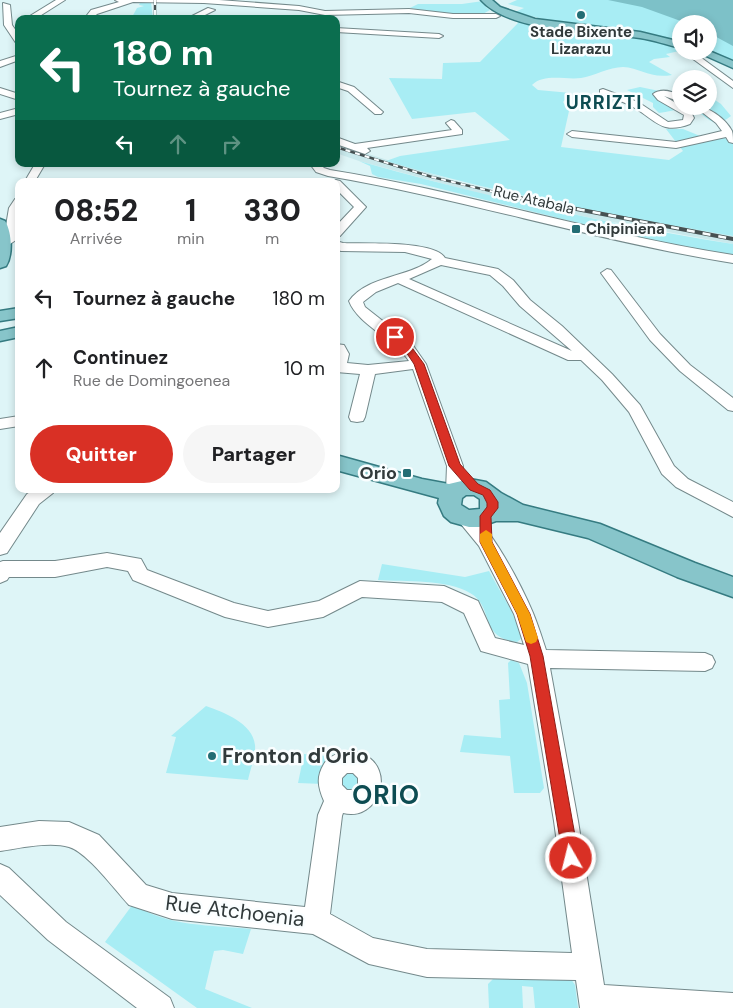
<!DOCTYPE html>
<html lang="fr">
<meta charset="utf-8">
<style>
body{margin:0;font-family:"DM Sans",sans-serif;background:#f6f6f6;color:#202124;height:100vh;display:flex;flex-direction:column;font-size:19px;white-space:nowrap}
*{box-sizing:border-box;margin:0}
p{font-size:16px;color:#757577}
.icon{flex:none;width:28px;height:28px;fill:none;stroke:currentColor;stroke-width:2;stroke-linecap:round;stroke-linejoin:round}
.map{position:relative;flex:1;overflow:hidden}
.side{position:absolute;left:15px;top:178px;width:325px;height:315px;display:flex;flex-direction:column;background:#fff;border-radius:10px;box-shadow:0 2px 8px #0003}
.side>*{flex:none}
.banner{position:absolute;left:15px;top:15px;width:325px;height:152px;border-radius:10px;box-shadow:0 2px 8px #0003;background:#0b6e4f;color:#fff;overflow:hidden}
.fabs{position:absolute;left:672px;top:15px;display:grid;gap:10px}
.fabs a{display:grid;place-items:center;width:45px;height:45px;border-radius:50%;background:#fff;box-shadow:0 2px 8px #0003;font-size:25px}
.pin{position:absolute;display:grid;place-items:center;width:42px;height:42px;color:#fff;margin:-21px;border:2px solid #fff;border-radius:50%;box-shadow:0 1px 5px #0007}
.me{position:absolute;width:55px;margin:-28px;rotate:352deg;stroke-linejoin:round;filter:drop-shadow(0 0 4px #0008)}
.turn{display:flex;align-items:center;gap:18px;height:105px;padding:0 15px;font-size:22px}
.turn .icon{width:65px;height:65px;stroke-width:2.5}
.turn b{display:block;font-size:35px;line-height:42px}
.lanes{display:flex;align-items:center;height:48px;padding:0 15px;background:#0003;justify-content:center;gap:25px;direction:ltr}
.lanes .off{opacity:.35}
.eta{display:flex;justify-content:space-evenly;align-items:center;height:85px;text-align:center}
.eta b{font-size:30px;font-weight:800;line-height:35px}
.primary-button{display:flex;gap:10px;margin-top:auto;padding:10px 15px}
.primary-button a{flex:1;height:58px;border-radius:30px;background:#d93025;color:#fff;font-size:20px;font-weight:800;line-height:58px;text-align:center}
.primary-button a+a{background:#f6f6f6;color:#202124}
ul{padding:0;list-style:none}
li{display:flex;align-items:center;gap:15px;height:70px;padding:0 15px}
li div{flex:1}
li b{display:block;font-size:19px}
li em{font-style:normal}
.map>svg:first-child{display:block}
</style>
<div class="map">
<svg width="733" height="1008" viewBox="0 0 733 1008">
<rect width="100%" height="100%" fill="#def5f7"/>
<path fill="#c9e9ec" d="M336,144L455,181L527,197L733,236V244L591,218L481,194L359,161L336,153Z"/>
<path fill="#a8edf4" d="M517,0H707L733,14V61L709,51V24H681V43L651,35L578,28L515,12L524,8L508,4Z
M483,1L486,7L490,10L481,15L444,14L410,8L418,4H462Z
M151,2L153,19H131L137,8L144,6L139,5L140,3Z
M516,18L587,33L629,35L676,45L679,51L666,54L670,57L654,59L649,62L672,75C650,79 641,68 623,67C609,67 594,76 581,78C565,80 544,73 532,85L538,90L571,93L563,102L569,111L561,147L669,160L683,151L666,129H683L710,140L723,137L733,143V236C616,216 500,194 386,161L400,156L510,140L475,112L412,119L389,78L442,79L443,63L480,62L518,23Z
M640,87L669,93L681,91V106H709V96L721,104L731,116C710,133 706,111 690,109C681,108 668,112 659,113L653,107V103L627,90Z
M359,161C482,196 607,224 733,244V255L659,243L421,184L378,177L372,174L370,166Z
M382,564L465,577L489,571L512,612L522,638L517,642C478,638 495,607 470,593C447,579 405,582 378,580Z
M511,660L519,663L527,683L544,788L540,793H514L510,756L460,752L464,735L501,738L499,700L510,699L508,663Z
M206,706C223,712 253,723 255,745C256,755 250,770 248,780L166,773L176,737L171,736Z
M304,754L347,758L323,784L298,783Z
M355,768L362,786L347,794L336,777Z
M133,904C167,927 212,925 251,929L243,954L223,950L214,951L205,989L252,1008H197L105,942Z
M494,978L571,979L575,985L578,1008H535L533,987L522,986L523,1008H489L488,984Z"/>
<path fill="#7dc1c8" d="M608,0H733V46L709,33V24H689L642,7Z"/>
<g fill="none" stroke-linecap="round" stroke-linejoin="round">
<g stroke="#74898b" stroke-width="2">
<path id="minor" d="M56,0H65L35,19H25Z
M115,0H219L299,6L325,11L409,9L453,14H496L500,16L496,18H453L409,13L325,15L299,10L204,3L133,2L97,14L92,19H84L91,10L119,2Z
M3,3L10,5L12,25L19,35V43H16L4,25Z
M208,8L215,10L197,19H186Z
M336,28L439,34L443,36L439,38L336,32Z
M682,51H692L733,81V88Z
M19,55V60L0,67V61Z
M336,81L354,87L383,112L381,114H375L348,91L336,87Z
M0,88L19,94V100L0,94Z
M603,89L638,102L668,122L683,120L684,115L658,100L653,94C661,88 672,91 681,96V102L664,96L691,112L694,118L690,124C661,135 656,120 633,107C623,101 611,98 600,94V90Z
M694,106C708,106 725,118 732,131C733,134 733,140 733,143L729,142L726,137L676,148L572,137L567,134L572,131L676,142L722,131L716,123Z
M19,108V114L0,119V113Z
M451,120L454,121L462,130V134L367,148L370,151L365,154L336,144V137L355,144L452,130L446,123Z
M35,164H45L35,181H25Z
M310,164H320L324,168L330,170C466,192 597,234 733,255V263C596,241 464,199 328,176L316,172Z
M336,180L340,181L366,207L340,236H336V226L354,207L336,189V181H332Z
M19,198V221L16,240L7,246H0V240L4,238L9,208L15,199Z
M336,241L343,243C362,244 435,240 445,258L498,269L513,280L530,300L562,326L612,374L640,405L674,466L688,479L733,502V517L676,487L662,474L629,412L602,380L581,360H568L398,283L376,292L363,302L365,307L412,344L426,364L463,466L464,491L461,495L455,497L449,495L446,491L447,466L413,369L375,374L365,417L363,421L357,422L351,421L349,417L360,374L336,372V344L344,345L349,354L347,363L368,365L409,361C394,338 358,325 349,301C368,275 409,278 432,259L405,252L341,251L336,249ZM441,265L490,275L503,286L520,306L572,351L409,279Z
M607,269L611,270L660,334L690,365L733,398V411L728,410L680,371L650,340L601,273Z
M19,416V426L0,429V419Z
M35,489H56L53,493L39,504L7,553L0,555V533L27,494Z
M465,511C488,519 523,589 533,613C538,625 542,638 546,650L705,653L712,656L715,662L712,668L705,671L550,668L578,821L604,985L733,993V1008H580L576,980L427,977L369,964L313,934L172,919L129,905C115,890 87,852 69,847C50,841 20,848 0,851V827L39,821L69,822L99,835L146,885L172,893L305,907L318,815L324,801C318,787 316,777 324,764C328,757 336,754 343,752C350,750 356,751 362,754C397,768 379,822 343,813L342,816L330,914L373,938L427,949L572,953L554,821L528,664L481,651L464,613L442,602L362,597L323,617L268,627L225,617L133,580L128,571L107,567L55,577H9L7,580L0,583V562L3,561H55L107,553L141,559L147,570L234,603L268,611L319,601L360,581L444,586L478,601L495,638L524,645L514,614L479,546L456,518L459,513ZM347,773H353L358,778V785L353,790H347L342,785V778Z
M0,864L9,868L66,922L170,998L174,1008H137L48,940L0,895Z"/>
</g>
<g stroke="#357b81" stroke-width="3">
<path id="major" d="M481,0H492L500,7L535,19L640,32L681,42V48C667,45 654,40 640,38C599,32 510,33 481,0Z
M695,51H709L733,61V68Z
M0,219L5,221C12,232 13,255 6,266L0,268Z
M19,308V318L0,321V311Z
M19,327V337L0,341V331Z
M336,455L422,479L449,484L470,479L486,482L501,493L523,505L600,524L695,563L733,577V597L677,577L588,538L518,521H496L479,527H469L451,522L444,516L438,503L439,498L336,470ZM466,495H474L480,499V509L469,510L461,505L462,498Z"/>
</g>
<use href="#minor" fill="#fff" fill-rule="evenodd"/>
<use href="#major" fill="#87c5ca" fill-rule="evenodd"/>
<g stroke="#465152" stroke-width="2.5">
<path id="rail-far1" d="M155,0V19
M336,147L432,177L519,198"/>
</g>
<g stroke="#465152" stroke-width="4">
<path id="rail" d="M514,197L733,239"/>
</g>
<use href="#rail-far1" stroke="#fafeff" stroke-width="2" stroke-dasharray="5" stroke-linecap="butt"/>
<use href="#rail" stroke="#fafeff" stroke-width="2.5" stroke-dasharray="8" stroke-linecap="butt"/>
</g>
<path fill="#d93025" stroke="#8d1f18" d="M392,335H398L410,345L424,364L460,464L478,484L490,490L498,502V508L491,517L492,542L530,614L543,656L579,858L577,863L571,866L566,863L563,858L530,656L517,614L480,542V516L487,507V503L483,495L470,490L449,466L414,364L404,349L392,339Z"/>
<path fill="#f59e0b" d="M486,530L492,534V542L530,614L538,638L536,642L531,644L526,642L517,614L480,542V534Z"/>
<g fill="#236d74" stroke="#fafeff" stroke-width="2">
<circle cx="581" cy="15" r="5"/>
<rect x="571" y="224" width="10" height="10" rx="2.5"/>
<rect x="402" y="468" width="10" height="10" rx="2.5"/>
<circle cx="212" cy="756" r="5"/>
</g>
<g text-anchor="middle" stroke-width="5" stroke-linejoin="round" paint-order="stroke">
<g font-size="15" font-weight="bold" fill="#313a3b" stroke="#fafeff">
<text x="581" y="37">Stade Bixente<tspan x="581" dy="17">Lizarazu</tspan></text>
<text x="586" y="234" text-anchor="start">Chipiniena</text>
</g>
<g font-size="15" fill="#313a3b" stroke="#fafeff">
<text transform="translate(534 200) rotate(13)" y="5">Rue Atabala</text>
</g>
<g font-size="18" font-weight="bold" fill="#313a3b" stroke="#fafeff" text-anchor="end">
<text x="397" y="479">Orio</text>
</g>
<g font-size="19" font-weight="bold" letter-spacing="1" fill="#0d4c52" stroke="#fafeff">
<text x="604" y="109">URRIZTI</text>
</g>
<g font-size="21" font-weight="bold" fill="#313a3b" stroke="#fafeff" text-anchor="start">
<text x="222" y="763">Fronton d'Orio</text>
</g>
<g font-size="21" fill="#313a3b" stroke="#fafeff">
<text transform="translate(235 911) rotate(7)" y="7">Rue Atchoenia</text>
</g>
<g font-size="26" font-weight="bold" letter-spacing="1" fill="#0d4c52" stroke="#fafeff">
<text x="386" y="804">ORIO</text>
</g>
</g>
</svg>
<div class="fabs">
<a><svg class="icon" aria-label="sound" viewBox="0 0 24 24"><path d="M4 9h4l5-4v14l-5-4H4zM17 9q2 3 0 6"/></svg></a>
<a><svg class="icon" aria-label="layers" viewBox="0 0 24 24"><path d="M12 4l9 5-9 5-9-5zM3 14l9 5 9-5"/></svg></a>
</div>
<div class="pin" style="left:395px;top:337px;background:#d93025"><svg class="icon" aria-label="arrive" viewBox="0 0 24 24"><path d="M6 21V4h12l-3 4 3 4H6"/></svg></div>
<svg class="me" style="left:571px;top:858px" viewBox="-20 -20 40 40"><circle r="17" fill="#d93025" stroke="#fff" stroke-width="3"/><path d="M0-11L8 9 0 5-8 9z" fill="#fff"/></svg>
<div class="banner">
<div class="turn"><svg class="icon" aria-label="left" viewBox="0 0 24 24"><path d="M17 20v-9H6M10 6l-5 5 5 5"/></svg><div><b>180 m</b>Tournez à gauche</div></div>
<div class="lanes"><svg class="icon" aria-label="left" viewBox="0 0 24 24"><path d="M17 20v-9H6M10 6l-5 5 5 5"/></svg><svg class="icon off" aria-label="ahead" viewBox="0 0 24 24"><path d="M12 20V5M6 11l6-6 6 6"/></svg><svg class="icon off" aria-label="right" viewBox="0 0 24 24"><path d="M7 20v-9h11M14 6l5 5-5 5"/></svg></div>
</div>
<section class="side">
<div class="eta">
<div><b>08:52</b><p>Arrivée</p></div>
<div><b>1</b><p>min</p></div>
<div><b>330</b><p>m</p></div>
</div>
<ul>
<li><svg class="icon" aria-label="left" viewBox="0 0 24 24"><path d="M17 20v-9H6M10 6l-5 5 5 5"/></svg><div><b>Tournez à gauche</b></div><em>180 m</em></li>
<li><svg class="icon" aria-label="ahead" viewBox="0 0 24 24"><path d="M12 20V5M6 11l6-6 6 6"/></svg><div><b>Continuez</b><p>Rue de Domingoenea</p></div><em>10 m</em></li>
</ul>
<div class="primary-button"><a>Quitter</a><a>Partager</a></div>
</section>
</div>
